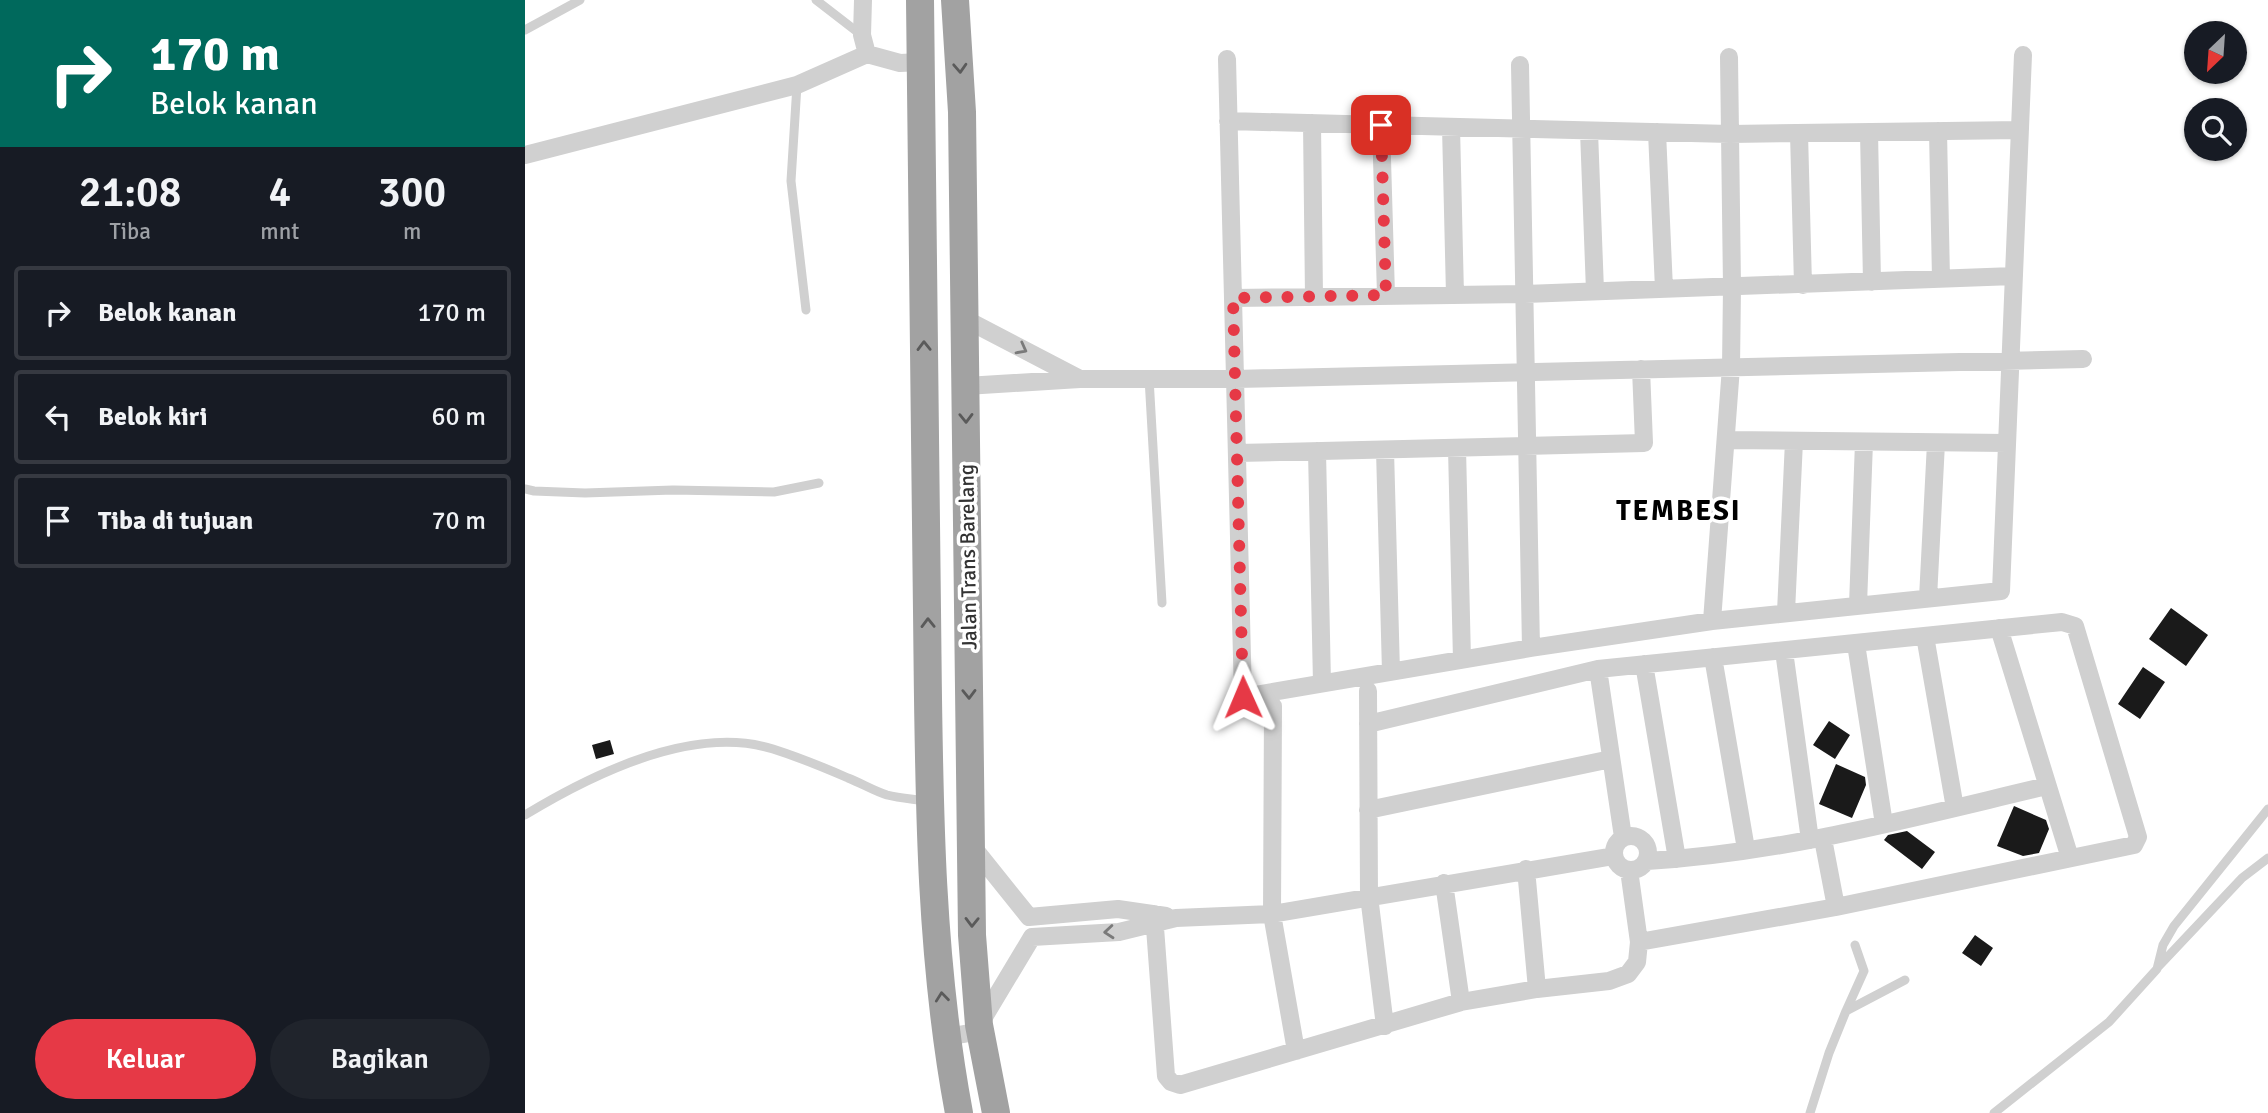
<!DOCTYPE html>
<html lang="id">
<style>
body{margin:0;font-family:Signika,sans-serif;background:#20242c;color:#f1f3f6;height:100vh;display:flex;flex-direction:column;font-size:26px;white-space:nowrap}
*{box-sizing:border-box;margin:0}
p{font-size:23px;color:#9ea1a6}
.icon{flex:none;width:38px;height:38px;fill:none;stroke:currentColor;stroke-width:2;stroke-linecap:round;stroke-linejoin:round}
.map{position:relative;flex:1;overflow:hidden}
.details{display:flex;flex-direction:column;background:#171b24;width:525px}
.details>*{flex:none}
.hud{background:#00695c;color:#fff;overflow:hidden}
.needle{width:46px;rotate:205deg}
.fabs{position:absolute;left:1659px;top:21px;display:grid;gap:14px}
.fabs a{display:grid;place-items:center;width:63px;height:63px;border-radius:50%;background:#171b24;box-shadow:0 2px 5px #0004;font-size:35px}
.pin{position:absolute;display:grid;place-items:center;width:60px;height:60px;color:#fff;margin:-30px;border-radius:14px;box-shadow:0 4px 10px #0006}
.me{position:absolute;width:77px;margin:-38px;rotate:359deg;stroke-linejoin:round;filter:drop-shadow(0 0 5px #0008)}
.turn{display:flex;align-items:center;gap:24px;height:147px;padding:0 35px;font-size:32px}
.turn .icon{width:91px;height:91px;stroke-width:2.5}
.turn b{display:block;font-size:49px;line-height:60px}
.eta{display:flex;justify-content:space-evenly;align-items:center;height:119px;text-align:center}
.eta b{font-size:42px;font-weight:600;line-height:49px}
.primary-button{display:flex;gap:14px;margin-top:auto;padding:14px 35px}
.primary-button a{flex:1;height:80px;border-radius:42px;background:#e63946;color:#fff;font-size:28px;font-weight:600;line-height:80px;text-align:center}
.primary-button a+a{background:#20242c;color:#f1f3f6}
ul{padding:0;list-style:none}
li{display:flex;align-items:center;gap:21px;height:94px;margin:0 14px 10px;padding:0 21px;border:4px solid #363941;border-radius:7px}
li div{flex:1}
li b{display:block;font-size:26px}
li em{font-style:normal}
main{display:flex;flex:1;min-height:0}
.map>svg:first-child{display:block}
</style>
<main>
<section class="details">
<div class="hud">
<div class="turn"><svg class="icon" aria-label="right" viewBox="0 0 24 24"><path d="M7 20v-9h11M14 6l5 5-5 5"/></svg><div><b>170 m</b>Belok kanan</div></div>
</div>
<div class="eta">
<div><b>21:08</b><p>Tiba</p></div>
<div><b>4</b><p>mnt</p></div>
<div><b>300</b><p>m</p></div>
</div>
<ul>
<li><svg class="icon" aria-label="right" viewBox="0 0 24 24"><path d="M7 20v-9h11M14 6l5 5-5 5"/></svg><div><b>Belok kanan</b></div><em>170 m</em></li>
<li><svg class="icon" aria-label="left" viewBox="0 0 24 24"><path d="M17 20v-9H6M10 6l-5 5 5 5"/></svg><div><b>Belok kiri</b></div><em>60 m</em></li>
<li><svg class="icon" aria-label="arrive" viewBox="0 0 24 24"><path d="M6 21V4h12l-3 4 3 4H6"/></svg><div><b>Tiba di tujuan</b></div><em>70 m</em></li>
</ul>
<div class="primary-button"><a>Keluar</a><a>Bagikan</a></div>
</section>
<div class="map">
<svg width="1743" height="1113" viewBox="0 0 1743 1113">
<rect width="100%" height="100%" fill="#fff"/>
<path fill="#1a1a1a" d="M1646,608L1683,635L1661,666L1624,639Z
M1618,667L1640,682L1615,719L1593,704Z
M1304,721L1325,735L1310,759L1288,745Z
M85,740L89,754L71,759L67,745Z
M1311,764L1340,777L1341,785L1327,818L1294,804Z
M1489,806L1521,820L1524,829L1514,853L1498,856L1472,846Z
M1382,831L1410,852L1397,869L1359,840L1363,835Z
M1450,935L1468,948L1456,966L1437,953Z"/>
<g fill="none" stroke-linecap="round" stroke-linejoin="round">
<path stroke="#d0d0d0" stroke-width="9" d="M291,0L335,34
M0,30L55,0
M272,85L266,181L281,310
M624,378L637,603
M0,489L9,491L60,493L148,490L249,492L294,483
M0,815C66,775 168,724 248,749C273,757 298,767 323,778C336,783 349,791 362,795C374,798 387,799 400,801
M1633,967L1717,878L1743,858
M1321,1011L1339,971L1330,945
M1285,1113L1304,1053L1321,1011L1380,980
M1469,1113L1584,1022L1632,969L1638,945L1649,926L1743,809"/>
<path stroke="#d0d0d0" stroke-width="18" d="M338,0L337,35L342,54
M702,59L718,697L1006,648L1187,621L1476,591L1498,55
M995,65L1006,648
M703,121L1205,134L1495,130
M787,123L789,297
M856,125L861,295
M926,127L930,295
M1064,131L1070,291
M1413,131L1416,279
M1132,132L1139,289
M1344,132L1347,282
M1274,133L1278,285
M0,155L272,85L342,54L375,63L396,62
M708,298L1000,294L1489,276
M440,319L555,379
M441,386L555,379H710L1558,359
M1201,440L1482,443
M932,448L937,660
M860,450L866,672
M792,451L797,683
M712,453L1119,443L1116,369
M1403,598L1411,443
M1333,605L1339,442
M1261,612L1269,441
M1187,621L1206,367L1207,287L1204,57
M1474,628L1545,858
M1400,636L1430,808
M1331,644L1359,824
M1259,651L1285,840
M1188,657L1221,849
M1119,664L1152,859
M1073,669L1098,837
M843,691L844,896L860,1026
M748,706L747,914L771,1051
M843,810L1086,759
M1089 853a17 17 0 1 1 34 0a17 17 0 1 1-34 0Z
M1298,839L1311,907
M447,846L504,917L593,909L641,916
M1122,861C1258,853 1390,817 1522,786
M1001,869L1012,989
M1104,870L1114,942
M919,883L936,1002
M629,914L641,1076L646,1082L655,1085L936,1002L1012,989L1084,981L1103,974L1112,962L1114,942L1311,907L1609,845L1613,837L1550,626L1537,622L1073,669L843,724
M422,1037L450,1032L507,937L594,932L651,918L747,914L1089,856"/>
<path stroke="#a2a2a2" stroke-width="28" d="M395,0C398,203 400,407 402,611C404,778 403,948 434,1113
M430,0L437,112L447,935L454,1025L471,1113"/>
</g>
<defs><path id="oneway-chevron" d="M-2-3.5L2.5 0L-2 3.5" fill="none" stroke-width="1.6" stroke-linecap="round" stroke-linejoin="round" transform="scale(1.75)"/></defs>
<g stroke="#5a5a5a">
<use href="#oneway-chevron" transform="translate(435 68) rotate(87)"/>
<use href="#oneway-chevron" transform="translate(399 346) rotate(-91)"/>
<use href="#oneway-chevron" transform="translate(441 418) rotate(89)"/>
<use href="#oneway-chevron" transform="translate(403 623) rotate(-91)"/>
<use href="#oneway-chevron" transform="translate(444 694) rotate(89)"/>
<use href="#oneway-chevron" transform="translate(447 922) rotate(91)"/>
<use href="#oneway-chevron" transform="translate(417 997) rotate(-96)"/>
</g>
<g stroke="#7a7a7a">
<use href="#oneway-chevron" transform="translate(497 349) rotate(28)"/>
<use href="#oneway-chevron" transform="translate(584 932) rotate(175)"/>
</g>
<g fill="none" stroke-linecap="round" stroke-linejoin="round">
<path stroke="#e63946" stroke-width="12" stroke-dasharray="0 21.6" d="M718,697L708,298L861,295L856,125"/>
</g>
<g text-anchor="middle" stroke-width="7" stroke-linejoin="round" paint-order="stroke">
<g font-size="21" fill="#333" stroke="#fff">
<text transform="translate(443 557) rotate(-91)" y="7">Jalan Trans Barelang</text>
</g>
<g font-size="28" font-weight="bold" letter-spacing="2" fill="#000" stroke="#fff">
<text x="1154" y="520">TEMBESI</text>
</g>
</g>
</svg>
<div class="fabs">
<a><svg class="needle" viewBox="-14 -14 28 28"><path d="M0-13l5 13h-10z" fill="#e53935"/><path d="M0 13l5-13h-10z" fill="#9ea1a6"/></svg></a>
<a><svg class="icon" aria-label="search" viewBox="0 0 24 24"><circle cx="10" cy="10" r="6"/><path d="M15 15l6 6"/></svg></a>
</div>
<div class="pin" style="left:856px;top:125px;background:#d93025"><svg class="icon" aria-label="arrive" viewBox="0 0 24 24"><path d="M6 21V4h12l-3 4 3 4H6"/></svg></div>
<svg class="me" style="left:718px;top:697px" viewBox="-20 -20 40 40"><path d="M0-17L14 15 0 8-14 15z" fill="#e63946" stroke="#fff" stroke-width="4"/></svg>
</div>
</main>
